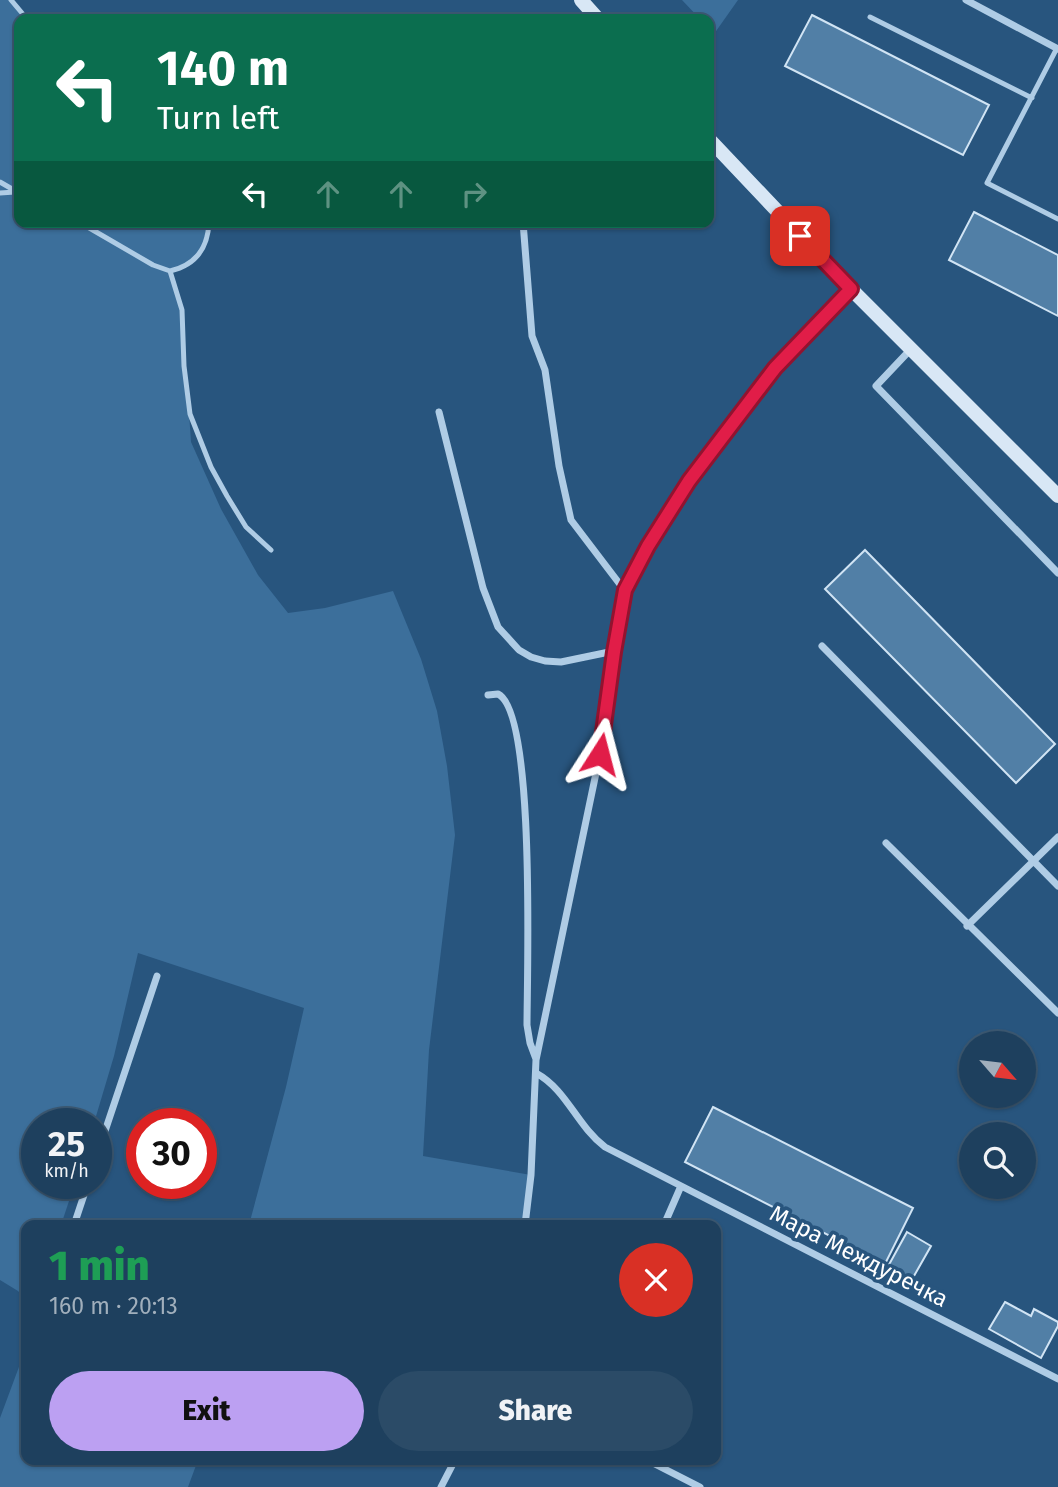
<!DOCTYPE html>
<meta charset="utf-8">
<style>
body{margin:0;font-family:"Fira Sans",sans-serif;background:#2b4b67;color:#f1f3f6;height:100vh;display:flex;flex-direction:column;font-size:26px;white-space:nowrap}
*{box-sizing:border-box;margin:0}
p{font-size:23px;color:#a1afbc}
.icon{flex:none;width:38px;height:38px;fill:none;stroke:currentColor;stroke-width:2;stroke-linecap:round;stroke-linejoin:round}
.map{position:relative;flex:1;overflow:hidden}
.drawer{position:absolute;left:21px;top:1220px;width:700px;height:245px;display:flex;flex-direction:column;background:#1e405e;border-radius:14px;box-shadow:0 2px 5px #0004,0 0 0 2px #3c5973}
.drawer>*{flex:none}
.guide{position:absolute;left:14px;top:14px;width:700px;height:214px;border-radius:14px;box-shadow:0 2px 5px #0004,0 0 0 2px #3c5973;background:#0b6e4f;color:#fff;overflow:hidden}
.needle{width:46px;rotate:118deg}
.tools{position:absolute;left:959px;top:1031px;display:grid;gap:14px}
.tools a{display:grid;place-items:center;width:77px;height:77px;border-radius:50%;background:#1e405e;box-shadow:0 2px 5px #0004,0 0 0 2px #3c5973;font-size:35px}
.speed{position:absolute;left:21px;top:1108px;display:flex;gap:14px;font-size:35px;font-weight:700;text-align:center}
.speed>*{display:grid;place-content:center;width:91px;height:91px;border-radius:50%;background:#1e405e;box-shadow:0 2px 5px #0004,0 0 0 2px #3c5973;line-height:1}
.speed small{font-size:18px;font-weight:400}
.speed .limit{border:10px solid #d22;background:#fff;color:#111}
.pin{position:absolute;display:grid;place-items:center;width:60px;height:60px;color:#fff;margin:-30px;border-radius:14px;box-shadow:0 4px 10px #0006}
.me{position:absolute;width:77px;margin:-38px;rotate:9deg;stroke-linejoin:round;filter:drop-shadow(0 0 5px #0008)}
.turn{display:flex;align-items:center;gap:24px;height:147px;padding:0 28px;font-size:32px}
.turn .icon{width:91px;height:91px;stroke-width:2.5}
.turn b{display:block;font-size:49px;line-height:60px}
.lanes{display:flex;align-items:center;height:66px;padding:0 28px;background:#0003;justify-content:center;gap:35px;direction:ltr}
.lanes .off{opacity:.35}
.round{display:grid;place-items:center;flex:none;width:74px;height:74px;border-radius:37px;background:#2b4b67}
.overview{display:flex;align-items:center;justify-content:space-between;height:119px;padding:0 28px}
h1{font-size:42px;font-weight:800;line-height:52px;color:#1e9e55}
.cta{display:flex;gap:14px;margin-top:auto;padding:14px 28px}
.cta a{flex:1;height:80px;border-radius:42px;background:#bca0f2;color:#111;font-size:28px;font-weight:800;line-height:80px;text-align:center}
.cta a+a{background:#2b4b67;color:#f1f3f6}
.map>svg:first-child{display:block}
</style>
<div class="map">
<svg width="1058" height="1487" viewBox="0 0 1058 1487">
<rect width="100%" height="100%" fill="#28557e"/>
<path fill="#3c6f9b" d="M0,0H11L27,19H19V222H209L208,233L194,261L170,270L182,310L191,442L221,509L258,575L288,613L325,608L393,591L421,659L437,711L447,766L455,835L429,1050L423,1156L531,1175L525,1225H249L286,1087L304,1008L138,953L114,1056L94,1123L37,1124V1183H75L61,1225H26V1300L18,1291L0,1280Z
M682,0H738L714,34L709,28V19H700Z
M26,1348V1460H198L188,1487H0V1418Z"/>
<path fill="#517fa6" stroke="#d1e4f4" stroke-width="2" d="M812,15L989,105L963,155L785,66Z
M974,212L1058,255V316L949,260Z
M865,550L1055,744L1016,783L825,589Z
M713,1107L913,1208L885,1264L685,1162Z
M907,1232L931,1246L910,1283L886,1270Z
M1005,1302L1031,1316L1034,1309L1058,1322V1326L1041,1358L989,1329Z"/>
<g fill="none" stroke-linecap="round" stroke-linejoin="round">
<path stroke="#afcce5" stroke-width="5" d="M11,0L27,19
M870,17L1032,98
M1057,48L987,183L1058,219
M0,182L19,193
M0,193L15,192
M79,222L153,265L170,271L182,310L184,366L190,414L211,467L227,496L246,527L271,550
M170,271C196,265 208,248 209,222"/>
<path stroke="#afcce5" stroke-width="7" d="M966,0L1058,49
M523,222L532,336L545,370L559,466L571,520L625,591
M911,349L876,386L1058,573
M439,412L483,588L498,627L519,650L531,657L545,661L561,662L614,651
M822,646L1058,886
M488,695L498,694C536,712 527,977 527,1025L530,1043L536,1059
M886,843L1058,1013
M967,926L1058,837
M536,1073C567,1090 577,1126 605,1147L1058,1379
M96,1158L157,976
M74,1225L88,1183
M525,1225L531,1175L536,1060L600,754L614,651L625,591L648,546L689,481L775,368L851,289
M664,1225L681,1186
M647,1460L700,1487
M441,1487L455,1460"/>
<path stroke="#d8e7f5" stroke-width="14" d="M581,0L598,19
M709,139L851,289L1058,496"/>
</g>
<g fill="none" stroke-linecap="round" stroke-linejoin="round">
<g stroke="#92132f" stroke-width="18">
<path id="route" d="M600,754L614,652L625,590L648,546L689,481L775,368L851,289L800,236"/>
</g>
<use href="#route" stroke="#e11d48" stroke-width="12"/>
</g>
<g text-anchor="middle" stroke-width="7" stroke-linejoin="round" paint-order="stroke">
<g font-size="23" fill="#fff" stroke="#28557e">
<text transform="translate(859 1256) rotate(27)" y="8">Мара Междуречка</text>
</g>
</g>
</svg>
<div class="tools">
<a><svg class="needle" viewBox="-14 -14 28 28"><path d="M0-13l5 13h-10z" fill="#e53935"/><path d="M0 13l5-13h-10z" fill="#a1afbc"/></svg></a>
<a><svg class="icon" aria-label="search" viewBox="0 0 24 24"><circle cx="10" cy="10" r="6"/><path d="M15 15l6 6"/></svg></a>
</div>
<div class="speed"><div>25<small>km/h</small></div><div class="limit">30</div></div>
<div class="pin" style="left:800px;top:236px;background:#d93025"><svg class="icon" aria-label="arrive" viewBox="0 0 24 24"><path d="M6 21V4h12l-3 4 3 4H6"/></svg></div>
<svg class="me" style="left:600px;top:754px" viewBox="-20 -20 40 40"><path d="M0-17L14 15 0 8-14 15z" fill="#e11d48" stroke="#fff" stroke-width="4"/></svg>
<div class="guide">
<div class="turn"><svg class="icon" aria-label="left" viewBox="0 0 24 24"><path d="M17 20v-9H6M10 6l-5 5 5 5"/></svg><div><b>140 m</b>Turn left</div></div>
<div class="lanes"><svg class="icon" aria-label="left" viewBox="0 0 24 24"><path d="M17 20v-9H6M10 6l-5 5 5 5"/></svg><svg class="icon off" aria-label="ahead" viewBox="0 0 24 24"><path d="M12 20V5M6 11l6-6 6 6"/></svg><svg class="icon off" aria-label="ahead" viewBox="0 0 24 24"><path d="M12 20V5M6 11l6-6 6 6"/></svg><svg class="icon off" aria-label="right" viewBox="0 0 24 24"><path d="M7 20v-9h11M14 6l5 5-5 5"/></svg></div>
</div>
<section class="drawer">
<div class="overview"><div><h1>1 min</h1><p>160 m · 20:13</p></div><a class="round" style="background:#d93025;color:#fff"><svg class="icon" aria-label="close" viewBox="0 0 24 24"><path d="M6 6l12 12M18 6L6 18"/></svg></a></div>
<div class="cta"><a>Exit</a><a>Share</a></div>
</section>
</div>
